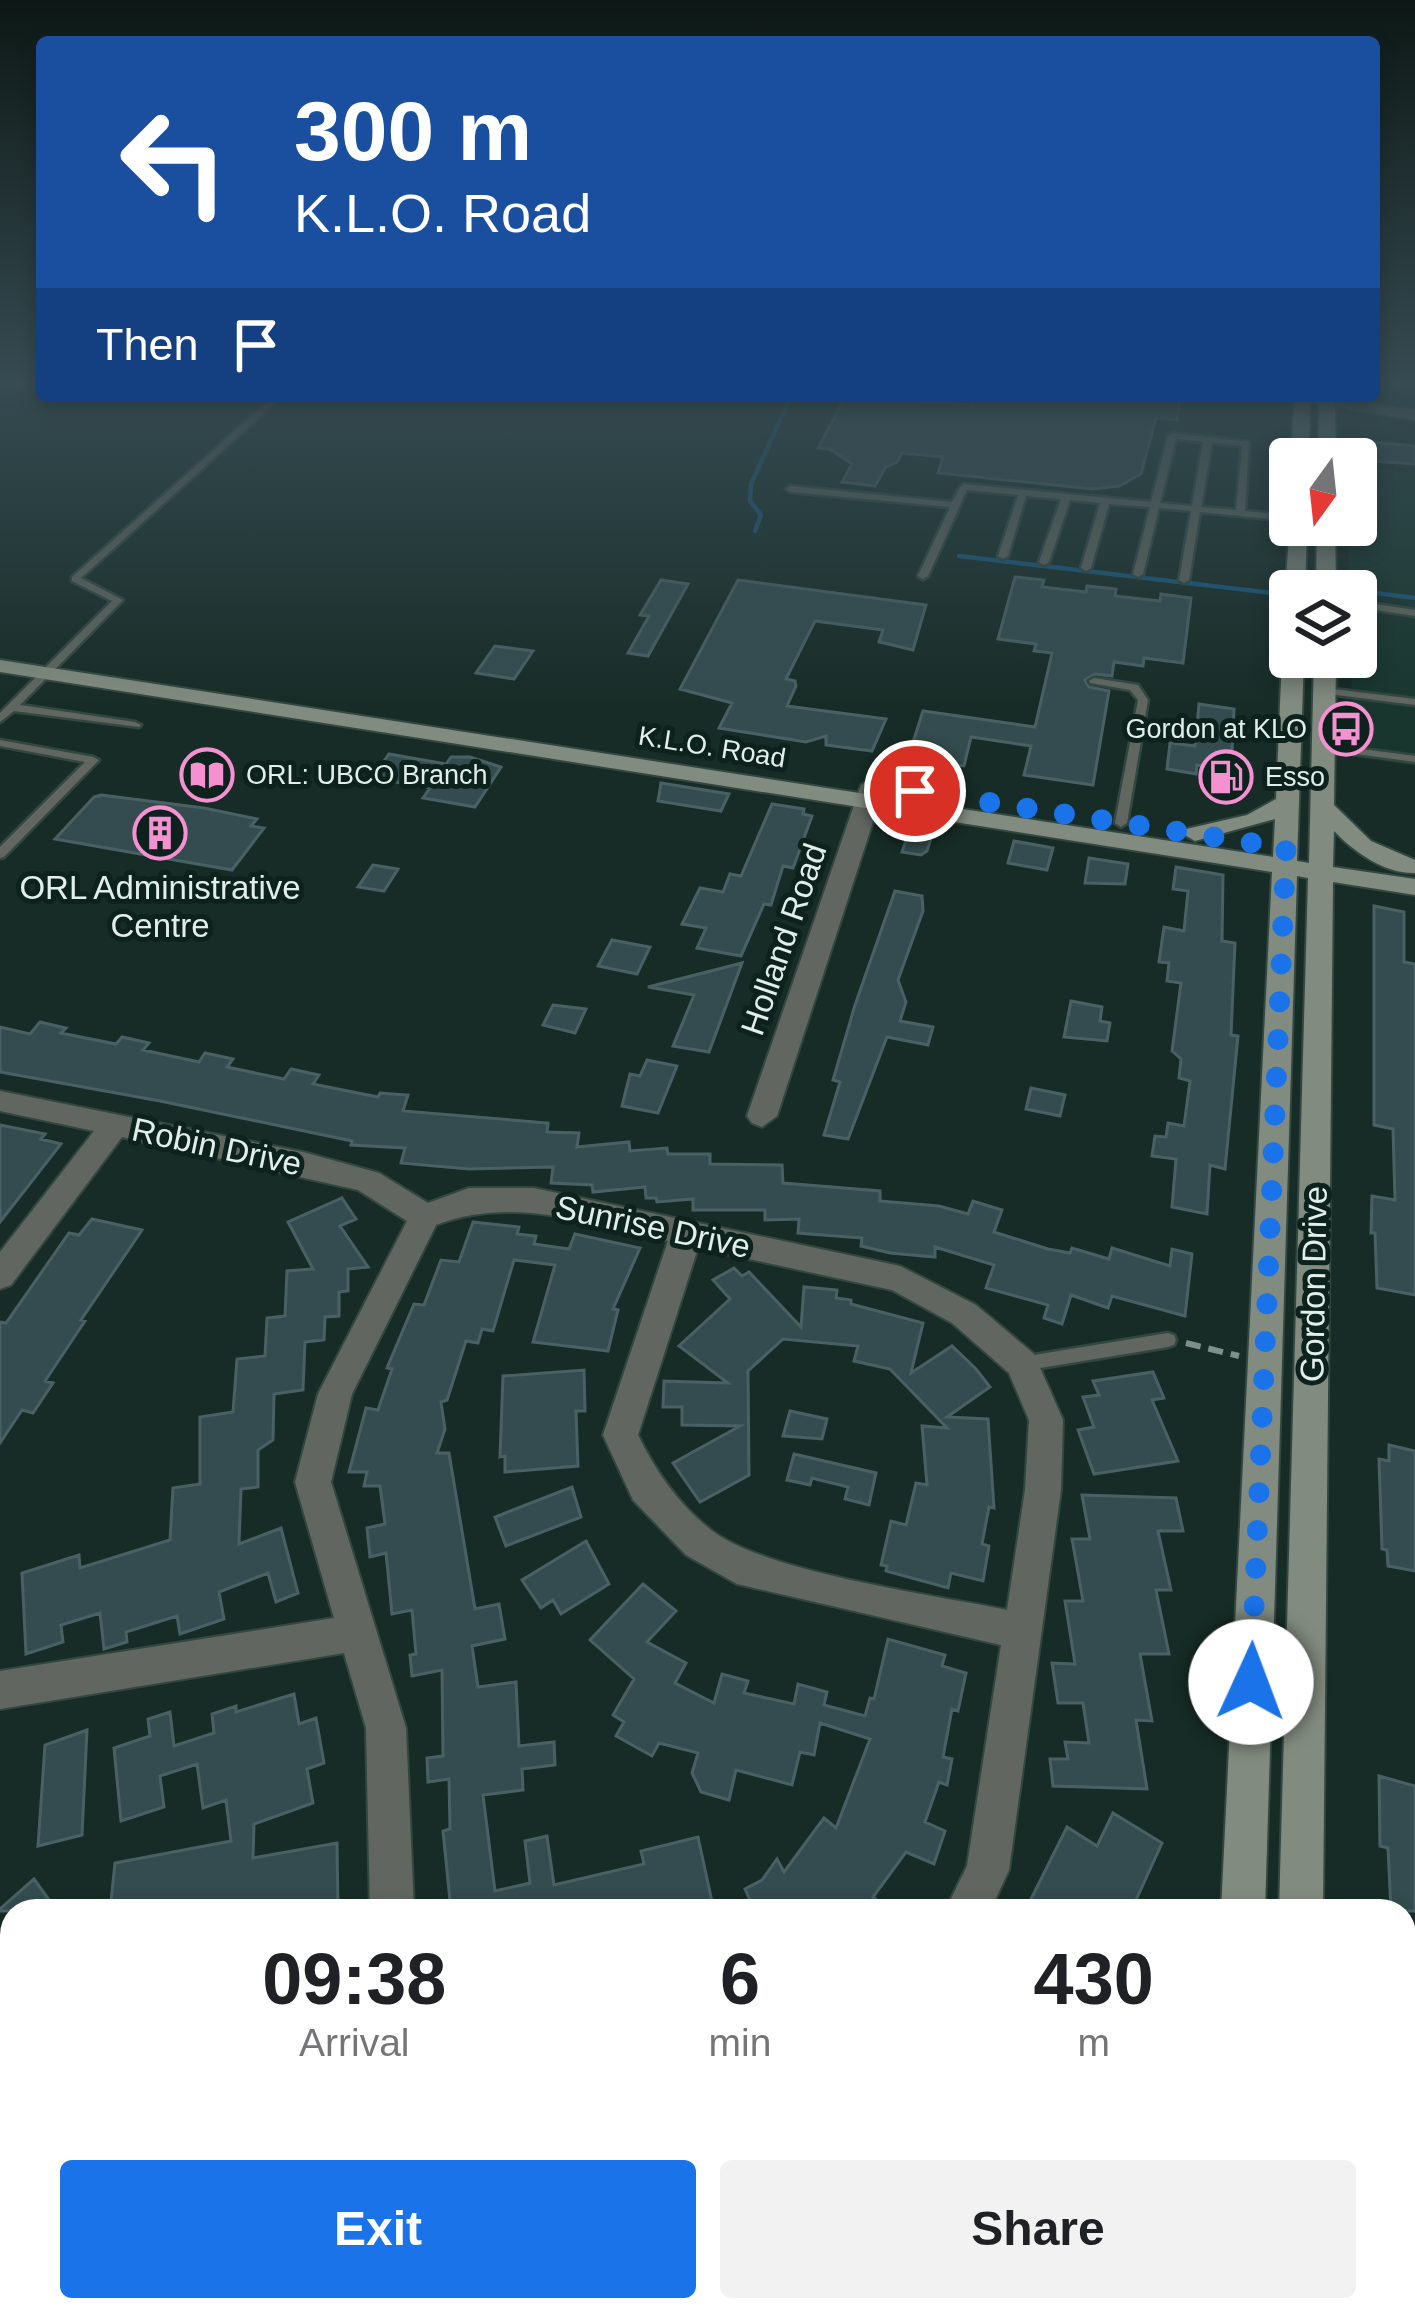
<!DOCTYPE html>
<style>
body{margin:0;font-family:Arial,sans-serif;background:#f2f2f2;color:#202124;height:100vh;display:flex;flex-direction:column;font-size:45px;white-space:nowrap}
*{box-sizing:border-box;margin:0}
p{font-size:39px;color:#757577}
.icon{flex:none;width:66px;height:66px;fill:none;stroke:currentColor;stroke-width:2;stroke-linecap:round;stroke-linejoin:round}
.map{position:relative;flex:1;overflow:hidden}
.sheet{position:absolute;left:0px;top:1899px;width:1416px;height:423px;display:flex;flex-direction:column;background:#fff;border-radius:36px 36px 0 0;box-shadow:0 6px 18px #0003}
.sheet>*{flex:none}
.hud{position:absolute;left:36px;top:36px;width:1344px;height:366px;border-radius:12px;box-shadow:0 6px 18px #0003;background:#1a4fa0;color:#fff;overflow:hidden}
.needle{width:78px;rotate:195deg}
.buttons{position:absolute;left:1269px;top:438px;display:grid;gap:24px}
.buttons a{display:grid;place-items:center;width:108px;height:108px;border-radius:12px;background:#fff;box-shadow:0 6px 18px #0003;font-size:60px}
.pin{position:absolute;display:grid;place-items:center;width:102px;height:102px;color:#fff;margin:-51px;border:6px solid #fff;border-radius:50%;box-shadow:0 3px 12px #0007}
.me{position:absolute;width:132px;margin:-66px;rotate:2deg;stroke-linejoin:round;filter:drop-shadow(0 0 9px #0008)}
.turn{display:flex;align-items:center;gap:42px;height:252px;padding:0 60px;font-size:54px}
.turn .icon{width:156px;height:156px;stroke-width:2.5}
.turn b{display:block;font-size:84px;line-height:102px}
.then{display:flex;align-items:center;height:114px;padding:0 60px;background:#0003;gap:24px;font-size:45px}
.eta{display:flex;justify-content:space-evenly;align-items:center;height:204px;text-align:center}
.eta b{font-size:72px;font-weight:600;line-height:84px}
.button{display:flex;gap:24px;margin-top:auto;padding:24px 60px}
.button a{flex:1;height:138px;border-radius:12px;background:#1a73e8;color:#fff;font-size:48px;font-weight:600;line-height:138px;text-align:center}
.button a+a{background:#f2f2f2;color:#202124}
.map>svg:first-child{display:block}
</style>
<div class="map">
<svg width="1415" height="2320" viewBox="0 0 1415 2320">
<rect width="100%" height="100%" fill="#172c26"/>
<path fill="#18362e" d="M1356,466L1415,473V766L1353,757L1351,657H1356V591H1349L1348,525H1356Z"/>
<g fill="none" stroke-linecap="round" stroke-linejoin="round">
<path stroke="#17577e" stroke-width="4.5" d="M755,531L761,515L750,501L751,484L791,396
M959,556L1280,594
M1361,591L1415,598"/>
</g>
<path fill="#344c4f" stroke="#496165" stroke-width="3" d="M846,396L972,405V396L1180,400L1177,420L1156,418L1141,474L1119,486L1092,489L938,473L943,457L902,453L897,462L886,467L875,486L842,482L852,464L830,449L818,448Z
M1362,441L1415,446V464L1372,461L1362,457Z
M1015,577L1044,580L1042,587L1086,592L1087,586L1116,589L1115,596L1160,601L1161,594L1191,598L1183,663L1144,658L1143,666L1114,662L1112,676L1095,674L1085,680L1089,687L1109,691L1093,785L1024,775L1031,746L971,737L964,766L907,761L923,711L1035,727L1052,653L1034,651L1036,644L998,639Z
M661,580L688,584L648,656L628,653L649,616L640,615Z
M738,580L926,605L913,650L879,642L883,630L815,621L786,679L795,681L796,686L787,706L886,719L872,751L826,745V736L806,742L719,728L732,703L680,689Z
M495,646L533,651L514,679L476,673Z
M1199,704L1234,709L1231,771L1197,765L1196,774L1167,769L1170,743L1195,746Z
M389,754L446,764L451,757H470L501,767L475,807L423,798L430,788L372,778Z
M661,783L729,794L721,811L658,801Z
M101,795L204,808L257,819L251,826L264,828L232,870L55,839L94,797Z
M772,804L804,809L803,814L812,816L793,868L783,866L771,905L764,904L741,956L697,948L706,928L682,924L700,888L723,892L730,874L741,876Z
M911,825L934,829L927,851L921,855L902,852Z
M1014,841L1053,848L1047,870L1008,863Z
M1089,858L1128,864L1125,884L1085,883Z
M373,865L398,869L384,891L358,887Z
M1176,867L1223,875L1222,941L1235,943L1231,1035L1238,1036L1225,1169L1210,1165L1207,1214L1172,1207L1176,1159L1152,1156L1155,1136L1166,1137L1168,1123L1184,1126L1190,1081L1179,1078L1181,1059L1172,1051L1181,983L1167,981L1169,963L1159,962L1164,927L1184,931L1188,891L1173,889Z
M895,891L922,896L923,911L898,980L906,1002L900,1021L933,1027L928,1045L887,1037L848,1139L824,1135L840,1082L833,1080L855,1005Z
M1374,906L1404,912V962L1415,964V1295L1377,1288L1375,1233H1371L1372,1196L1395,1200L1393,1129L1374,1125Z
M612,940L650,947L637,974L598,966Z
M742,963L709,1052L673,1046L694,995L648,987Z
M1071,1001L1102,1007L1100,1021L1110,1023L1107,1041L1064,1037Z
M553,1005L586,1009L575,1033L543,1025Z
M40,1022L66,1028L61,1033L116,1044L122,1037L149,1043L143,1050L199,1062L205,1053L233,1059L227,1067L284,1079L291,1069L319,1075L313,1084L378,1097L380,1093L408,1095L403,1111L548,1123L547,1132L579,1133L577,1147L629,1142L630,1151L667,1148L668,1154H710V1164L782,1165L783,1183L880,1191V1201L939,1206L968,1214L973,1201L1002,1210L994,1232L1048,1249L1070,1253L1072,1248L1109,1259L1112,1248L1170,1266L1172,1249L1192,1254L1185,1316L1112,1296L1108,1308L1071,1295L1062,1324L1044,1318L1048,1305L986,1288L994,1265L935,1247V1257L890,1253L861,1246L862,1238L798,1233L799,1219L765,1220V1210H693V1199L657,1202L656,1198H646L645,1187L593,1192L592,1185L551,1183L553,1167L469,1169L401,1163L405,1148L351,1145L352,1141L160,1101L0,1072V1027L30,1034Z
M647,1060L677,1066L658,1113L622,1106L630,1074L640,1076Z
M1031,1088L1065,1095L1060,1116L1026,1109Z
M0,1125L45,1134L41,1139L61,1144L0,1222Z
M342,1198L356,1219L340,1226L368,1267L348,1269V1291L339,1292V1316L325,1317L324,1340L305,1342L303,1390L274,1394L273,1440L258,1450V1487L241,1489L239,1544L281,1528L298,1593L276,1602L268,1573L219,1592L224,1619L180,1634L177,1616L126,1632L127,1642L104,1649L100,1613L61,1625L63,1642L26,1654L22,1573L79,1555L80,1568L170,1540L173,1488L200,1484V1417L233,1412L237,1359L265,1356L267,1318L285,1316L287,1271L313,1269L288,1222Z
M92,1219L142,1230L81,1320L85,1321L45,1381L53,1383L33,1413L22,1410L0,1443V1322L6,1323L69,1233L79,1235Z
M473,1222L519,1227L517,1234L536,1236L534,1244L569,1249L575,1234L640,1248L613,1309L618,1310L608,1351L533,1342L555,1265L514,1260L493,1331L482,1329L478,1343L466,1341L447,1400L441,1402L445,1429L437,1453H449L475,1609L499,1604L505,1639L472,1646L478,1687L516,1682L519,1746L554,1742L555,1765L522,1769L523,1790L483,1795L495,1891L530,1883L525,1841L547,1836L554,1885L644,1864L641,1851L698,1837L714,1911H451L443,1831L450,1829L449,1779L428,1782L427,1758L443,1756L442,1670L412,1676L410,1655L416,1654L412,1610L392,1614L386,1553L370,1557L367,1528L385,1524L380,1486H364L367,1472H349L366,1408L378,1410L392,1369L387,1368L414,1304L424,1305L441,1260L459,1262Z
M734,1268L742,1276L749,1272L801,1327L804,1287L837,1290L836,1298L851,1300V1304L923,1323L911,1373L952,1346L976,1369L990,1387L947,1417L988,1419L994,1508L989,1507L982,1544L989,1546L983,1581L951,1573L948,1588L886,1571L887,1566L881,1565L891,1521L906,1525L916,1483L927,1485L922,1426L947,1428L890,1369L854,1361L858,1346L783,1339L748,1371L749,1475L700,1502L673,1463L740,1426L682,1425V1407H663L664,1381L728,1383L679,1346L730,1299L713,1280Z
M584,1370L585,1411H576L578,1466L505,1472V1456L500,1457L503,1376Z
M1153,1372L1164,1398L1152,1400L1178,1461L1094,1474L1078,1430L1094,1427L1083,1397L1099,1395L1093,1381Z
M790,1411L827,1419L822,1439L783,1436Z
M1389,1445L1415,1451V1571L1388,1566L1387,1550L1382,1549L1379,1459L1389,1461Z
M794,1454L876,1473L869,1505L845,1499L848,1487L812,1478L810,1485L787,1480Z
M572,1487L581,1517L506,1546L495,1517Z
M1082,1495L1176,1498L1183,1531H1158L1171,1590H1156L1169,1654H1140L1152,1721L1136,1720L1147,1789L1053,1786L1050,1759H1068L1065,1742L1089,1743L1083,1703H1058L1052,1663L1075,1664L1065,1601H1083L1072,1539H1090Z
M586,1541L609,1584L561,1614L553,1600L541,1608L522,1580Z
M643,1584L676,1611L647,1642L686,1663L675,1683L714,1703L722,1674L748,1681L744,1693L794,1704L798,1684L827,1692L824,1705L865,1716L870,1698L874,1699L888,1639L945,1655L942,1666L966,1673L958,1711L952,1709L943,1757L952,1759L947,1785L939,1782L925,1822L945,1831L934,1864L906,1852L873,1897L889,1911H755L745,1889L762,1880L777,1859L784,1872L824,1818L836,1828L870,1739L820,1723L814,1755L800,1752L792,1785L736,1770L729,1800L701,1792L692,1773L698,1753L659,1743L652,1756L616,1736L624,1722L613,1715L634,1679L590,1640Z
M294,1694L299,1724L316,1718L324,1763L307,1769L313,1803L254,1824L253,1858L337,1843L338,1911H110L115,1863L231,1841L226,1800L203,1808L197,1764L160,1776L164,1807L121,1821L114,1748L150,1736L148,1719L170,1712L174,1746L214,1733L212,1714L236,1706V1712Z
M87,1730L82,1835L38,1846L45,1745Z
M1379,1776L1415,1786V1911H1391L1388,1848L1380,1846Z
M1113,1813L1162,1843L1131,1911H1025L1067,1827L1097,1846Z
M34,1879L57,1911H0V1909Z"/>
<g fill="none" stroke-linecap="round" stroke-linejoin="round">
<g stroke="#334741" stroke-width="5">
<path id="service" d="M274,396H283L81,578L123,600L20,705L135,722L141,725L139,727L14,711L0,722V713L112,601L72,581V577Z
M1172,433L1249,442L1245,511L1290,515V521L1200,512L1189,580L1184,583L1179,580L1191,511L1159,508L1143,574L1138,577L1133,574L1150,507L1109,504L1091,568L1086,571L1081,568L1100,503L1070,500L1049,562L1044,565L1039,562L1061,499L1026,496L1008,556L1003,559L998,556L1018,495L967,490L928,576L923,579L918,576L950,507L790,492L786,489L790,486L952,502L960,487L964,484L1151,502L1168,436ZM1176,439L1203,442L1192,506L1160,503ZM1212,443L1242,446L1236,510L1201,507Z
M1356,601L1415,610V616L1356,607Z
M1094,678L1138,685L1148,700L1127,823L1121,827L1115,823L1138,700L1130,690L1090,683L1089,681Z
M1325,688L1415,699V705L1321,693L1320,691Z
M0,740L93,757L99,760L4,857L0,858V847L85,762L0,746Z
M1324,744L1415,756V762L1320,749V745Z
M1168,1333L1174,1335L1176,1340L1174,1345L1168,1347L1022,1371L1016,1369L1014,1364L1016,1359L1022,1357Z"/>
</g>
<g stroke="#334741" stroke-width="4">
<path id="minor" d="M873,778L885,785L777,1116L762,1127L752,1123L747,1116L861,785Z
M0,1091L303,1152L379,1173L428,1203L469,1188H534L900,1266L976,1305L1034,1354L1063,1420L1061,1490L1009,1870L990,1911H945L967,1866L1001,1645L737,1584L686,1555L633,1500L603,1435L668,1241C591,1224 513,1195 436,1225L352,1394L331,1482L406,1728L414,1911H370L366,1728L344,1653L0,1709V1671L334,1618L295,1482L318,1394L407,1221L358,1190L122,1137L11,1285L0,1289V1252L94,1131L0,1111ZM698,1248L892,1290L952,1323L1009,1373L1029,1420L1025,1490L1007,1610C934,1595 764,1572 711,1530C678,1504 656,1472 638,1435Z
M336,2310H386L385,2320H335Z"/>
</g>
<g stroke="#334741" stroke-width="4">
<path id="tertiary" d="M1270,396H1314L1415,410V420Z"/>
</g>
<g stroke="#334741" stroke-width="4">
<path id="secondary" d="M1294,396H1310L1309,459H1291Z
M1319,396H1335L1336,459H1318Z
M1290,523L1307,525L1305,591H1290V596L1285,591Z
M1317,525H1335L1336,591H1316Z
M1290,651V657H1304L1297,861L1309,863L1314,657H1336L1334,805L1371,841L1415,860V873C1385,874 1354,852 1334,831L1333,867L1415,879V895L1333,882L1323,1911H1279L1308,878L1297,876L1265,1911H1221L1272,872L0,672V660L1273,857L1275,819L1195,841L1183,834L1186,829L1247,815L1276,799L1282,657Z
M1202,2310H1252V2320H1202Z
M1270,2310H1320L1319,2320H1269Z"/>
</g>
<path stroke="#7f908b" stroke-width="6" stroke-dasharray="15 8" stroke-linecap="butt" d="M1186,1343L1239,1356"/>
<use href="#service" fill="#616760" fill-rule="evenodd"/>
<use href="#minor" fill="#616760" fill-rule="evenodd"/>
<use href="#tertiary" fill="#616760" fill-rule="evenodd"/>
<use href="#secondary" fill="#828b80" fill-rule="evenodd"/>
</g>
<linearGradient id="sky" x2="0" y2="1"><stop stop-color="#0d1815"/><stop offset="0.54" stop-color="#364b52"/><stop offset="1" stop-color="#364b52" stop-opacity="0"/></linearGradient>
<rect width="1415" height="708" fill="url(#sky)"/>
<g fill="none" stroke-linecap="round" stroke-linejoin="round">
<path stroke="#1a73e8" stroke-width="21" stroke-dasharray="0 37.8" d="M915,791L1286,848L1251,1682"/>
</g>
<defs>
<g id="bus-ring" transform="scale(2.7)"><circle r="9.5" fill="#0d221c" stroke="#f590d1" stroke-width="1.5"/><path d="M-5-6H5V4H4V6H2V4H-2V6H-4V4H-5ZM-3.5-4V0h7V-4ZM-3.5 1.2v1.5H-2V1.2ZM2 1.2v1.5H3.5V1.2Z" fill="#f590d1"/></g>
<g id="library-ring" transform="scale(2.7)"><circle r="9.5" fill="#0d221c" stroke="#f590d1" stroke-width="1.5"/><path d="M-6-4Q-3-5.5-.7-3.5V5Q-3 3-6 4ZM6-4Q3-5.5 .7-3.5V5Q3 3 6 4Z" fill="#f590d1"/></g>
<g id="fuel-ring" transform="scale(2.7)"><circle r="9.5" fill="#0d221c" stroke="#f590d1" stroke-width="1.5"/><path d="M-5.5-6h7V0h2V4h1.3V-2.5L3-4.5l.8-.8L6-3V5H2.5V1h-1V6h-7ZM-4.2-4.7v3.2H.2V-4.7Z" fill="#f590d1"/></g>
<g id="building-ring" transform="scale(2.7)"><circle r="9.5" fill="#0d221c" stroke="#f590d1" stroke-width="1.5"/><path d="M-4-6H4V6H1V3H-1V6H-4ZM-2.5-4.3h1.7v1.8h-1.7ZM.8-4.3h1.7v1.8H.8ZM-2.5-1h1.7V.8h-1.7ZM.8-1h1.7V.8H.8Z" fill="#f590d1"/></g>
</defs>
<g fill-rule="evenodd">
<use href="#bus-ring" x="1346" y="729"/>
<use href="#library-ring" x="207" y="775"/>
<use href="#fuel-ring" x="1226" y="777"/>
<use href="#building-ring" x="160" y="833"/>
</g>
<g text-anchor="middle" stroke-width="10" stroke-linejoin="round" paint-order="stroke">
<g font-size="27" fill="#e1eeea" stroke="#0d221c" text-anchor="start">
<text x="1307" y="738" text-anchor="end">Gordon at KLO</text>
<text x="246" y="784">ORL: UBCO Branch</text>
<text x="1265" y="786">Esso</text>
</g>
<g font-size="27" fill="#e1eeea" stroke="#0d221c">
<text transform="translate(712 747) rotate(9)" y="9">K.L.O. Road</text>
</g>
<g font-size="33" fill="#e1eeea" stroke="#0d221c">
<text x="160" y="899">ORL Administrative<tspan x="160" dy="38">Centre</tspan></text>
</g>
<g font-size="33" fill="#e1eeea" stroke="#0d221c">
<text transform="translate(783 939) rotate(-71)" y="12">Holland Road</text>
<text transform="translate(217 1146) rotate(12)" y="12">Robin Drive</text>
<text transform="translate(653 1226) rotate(12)" y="12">Sunrise Drive</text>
<text transform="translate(1313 1284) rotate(-89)" y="12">Gordon Drive</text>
</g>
</g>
</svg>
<div class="buttons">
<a><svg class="needle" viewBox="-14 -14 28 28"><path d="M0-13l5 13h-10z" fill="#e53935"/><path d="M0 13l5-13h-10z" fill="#757577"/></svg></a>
<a><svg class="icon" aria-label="layers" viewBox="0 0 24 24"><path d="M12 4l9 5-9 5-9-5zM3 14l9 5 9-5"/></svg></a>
</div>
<div class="pin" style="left:915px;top:791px;background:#d93025"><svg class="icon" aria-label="arrive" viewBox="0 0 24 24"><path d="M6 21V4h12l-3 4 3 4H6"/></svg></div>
<svg class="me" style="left:1251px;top:1682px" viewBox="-20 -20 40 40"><circle r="19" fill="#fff"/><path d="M0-13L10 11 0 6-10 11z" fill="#1a73e8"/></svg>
<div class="hud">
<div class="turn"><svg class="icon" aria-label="left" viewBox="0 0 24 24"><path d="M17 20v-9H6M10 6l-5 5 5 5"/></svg><div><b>300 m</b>K.L.O. Road</div></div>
<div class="then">Then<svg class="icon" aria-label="arrive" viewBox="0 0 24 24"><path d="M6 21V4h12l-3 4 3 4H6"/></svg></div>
</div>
<section class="sheet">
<div class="eta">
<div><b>09:38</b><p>Arrival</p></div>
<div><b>6</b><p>min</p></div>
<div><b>430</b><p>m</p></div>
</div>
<div class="button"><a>Exit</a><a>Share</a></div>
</section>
</div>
